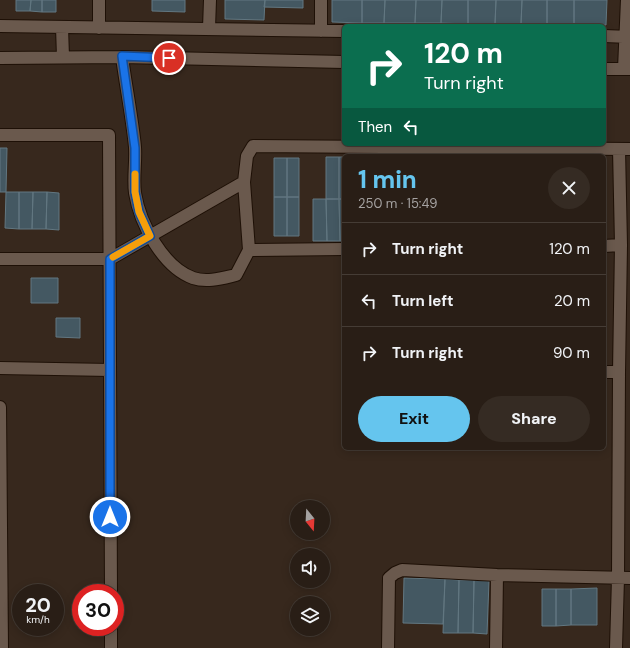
<!DOCTYPE html>
<meta charset="utf-8">
<style>
body{margin:0;font-family:"DM Sans",sans-serif;background:#352b23;color:#f1f3f6;height:100vh;display:flex;flex-direction:column;font-size:15px;white-space:nowrap}
*{box-sizing:border-box;margin:0}
p{font-size:13px;color:#a5a2a1}
.icon{flex:none;width:22px;height:22px;fill:none;stroke:currentColor;stroke-width:2;stroke-linecap:round;stroke-linejoin:round}
.map{position:relative;flex:1;overflow:hidden}
.details{position:absolute;left:342px;top:154px;width:264px;height:296px;display:flex;flex-direction:column;background:#291e16;border-radius:6px;box-shadow:0 2px 10px #0003,0 0 0 1px #453c35}
.details>*{flex:none}
.hud{position:absolute;left:342px;top:24px;width:264px;height:122px;border-radius:6px;box-shadow:0 2px 10px #0003,0 0 0 1px #453c35;background:#0b6e4f;color:#fff;overflow:hidden}
.needle{width:26px;rotate:162deg}
.tools{position:absolute;left:290px;top:500px;display:grid;gap:8px}
.tools a{display:grid;place-items:center;width:40px;height:40px;border-radius:50%;background:#291e16;box-shadow:0 2px 10px #0003,0 0 0 1px #453c35;font-size:20px}
.speed{position:absolute;left:12px;top:584px;display:flex;gap:8px;font-size:20px;font-weight:700;text-align:center}
.speed>*{display:grid;place-content:center;width:52px;height:52px;border-radius:50%;background:#291e16;box-shadow:0 2px 10px #0003,0 0 0 1px #453c35;line-height:1}
.speed small{font-size:10px;font-weight:400}
.speed .limit{border:6px solid #d22;background:#fff;color:#111}
.pin{position:absolute;display:grid;place-items:center;width:34px;height:34px;color:#fff;margin:-17px;border:2px solid #fff;border-radius:50%;box-shadow:0 1px 4px #0007}
.me{position:absolute;width:44px;margin:-22px;rotate:0deg;stroke-linejoin:round;filter:drop-shadow(0 0 3px #0008)}
.turn{display:flex;align-items:center;gap:14px;height:84px;padding:0 16px;font-size:18px}
.turn .icon{width:52px;height:52px;stroke-width:2.5}
.turn b{display:block;font-size:28px;line-height:34px}
.then{display:flex;align-items:center;height:38px;padding:0 16px;background:#0003;gap:8px;font-size:15px}
.round{display:grid;place-items:center;flex:none;width:42px;height:42px;border-radius:21px;background:#352b23}
.headline{display:flex;align-items:center;justify-content:space-between;height:68px;padding:0 16px}
h1{font-size:24px;font-weight:800;line-height:30px;color:#65c5ee}
.cta{display:flex;gap:8px;margin-top:auto;padding:8px 16px}
.cta a{flex:1;height:46px;border-radius:24px;background:#65c5ee;color:#111;font-size:16px;font-weight:800;line-height:46px;text-align:center}
.cta a+a{background:#352b23;color:#f1f3f6}
ul{padding:0;list-style:none}
li{display:flex;align-items:center;gap:12px;height:52px;padding:0 16px;border-top:1px solid #453c35}
li div{flex:1}
li b{display:block;font-size:15px}
li em{font-style:normal}
.map>svg:first-child{display:block}
</style>
<div class="map">
<svg width="630" height="648" viewBox="0 0 630 648">
<rect width="100%" height="100%" fill="#37281d"/>
<path fill="#445862" stroke="#627781" d="M16,0H31L30,11H16Z
M31,0H42V12L30,11Z
M42,0H56V12H42Z
M152,0H185V12L152,11Z
M225,0H265L264,20L225,19Z
M265,0H303V8L264,7Z
M332,0H362V23L332,22Z
M362,0H385L384,23H362Z
M385,0H416L415,23H384Z
M416,0H442L441,23H415Z
M442,0H468V24L441,23Z
M468,0H496L495,24H468Z
M496,0H522L521,24H495Z
M522,0H547V25L521,24Z
M547,0H574V25H547Z
M574,0H607L606,25H574Z
M0,148H7L6,192H0Z
M326,157H339V199H326Z
M339,157H344V199H339Z
M274,158H287V197H274Z
M287,158H299V197H287Z
M6,192H19V229L5,228Z
M19,192H33L32,229H19Z
M33,192H47L46,229H32Z
M47,192L59,193V230L46,229Z
M274,197H287V236H274Z
M287,197H299V236H287Z
M313,199H326L327,241H313Z
M326,199H339L340,241H327Z
M339,199H344V241H340Z
M31,278H58V303H31Z
M56,318H80V338L56,337Z
M404,578L445,579L443,624L403,623Z
M445,579L459,580L458,633H443Z
M459,580H474L473,633H458Z
M474,580L489,581L487,634L473,633Z
M597,588V625H571V589Z
M542,589H556V626H542Z
M556,589H571V625L556,626Z"/>
<g fill="none" stroke-linecap="round" stroke-linejoin="round">
<g stroke="#1e1006" stroke-width="14">
<path id="minor" d="M99,0V28
M0,26L344,31
M62,27L63,57
M209,28L210,0
M321,31V0
M604,36L630,37
M122,57C126,87 132,117 135,147C136,163 133,178 135,193C140,224 163,267 193,278C207,283 223,278 236,275L249,250L244,182L247,156L253,146L630,149
M0,58L122,57L344,62
M604,69H630
M624,69L627,0
M0,135H109L111,593
M604,246L621,245
M249,250L344,249
M0,259H110L244,182
M0,368L110,370
M604,372H619
M0,407L2,648
M111,627V648
M388,648L389,578L395,573L402,570L497,575L630,578
M496,648L497,575
M616,648L618,578L619,372L621,245L619,149"/>
</g>
<use href="#minor" stroke="#6a594d" stroke-width="12"/>
</g>
<g fill="none" stroke-linecap="round" stroke-linejoin="round">
<g stroke="#114b97" stroke-width="10">
<path id="route" d="M110,517V259L150,236L139,212L135,192V148L122,56L169,58"/>
</g>
<use href="#route" stroke="#1a73e8" stroke-width="7"/>
<path stroke="#f59e0b" stroke-width="7" d="M113,257L150,236L139,212L135,192V174"/>
</g>
</svg>
<div class="tools">
<a><svg class="needle" viewBox="-14 -14 28 28"><path d="M0-13l5 13h-10z" fill="#e53935"/><path d="M0 13l5-13h-10z" fill="#a5a2a1"/></svg></a>
<a><svg class="icon" aria-label="sound" viewBox="0 0 24 24"><path d="M4 9h4l5-4v14l-5-4H4zM17 9q2 3 0 6"/></svg></a>
<a><svg class="icon" aria-label="layers" viewBox="0 0 24 24"><path d="M12 4l9 5-9 5-9-5zM3 14l9 5 9-5"/></svg></a>
</div>
<div class="speed"><div>20<small>km/h</small></div><div class="limit">30</div></div>
<div class="pin" style="left:169px;top:58px;background:#d93025"><svg class="icon" aria-label="arrive" viewBox="0 0 24 24"><path d="M6 21V4h12l-3 4 3 4H6"/></svg></div>
<svg class="me" style="left:110px;top:517px" viewBox="-20 -20 40 40"><circle r="17" fill="#1a73e8" stroke="#fff" stroke-width="3"/><path d="M0-11L8 9 0 5-8 9z" fill="#fff"/></svg>
<div class="hud">
<div class="turn"><svg class="icon" aria-label="right" viewBox="0 0 24 24"><path d="M7 20v-9h11M14 6l5 5-5 5"/></svg><div><b>120 m</b>Turn right</div></div>
<div class="then">Then<svg class="icon" aria-label="left" viewBox="0 0 24 24"><path d="M17 20v-9H6M10 6l-5 5 5 5"/></svg></div>
</div>
<section class="details">
<div class="headline"><div><h1>1 min</h1><p>250 m · 15:49</p></div><a class="round"><svg class="icon" aria-label="close" viewBox="0 0 24 24"><path d="M6 6l12 12M18 6L6 18"/></svg></a></div>
<ul>
<li><svg class="icon" aria-label="right" viewBox="0 0 24 24"><path d="M7 20v-9h11M14 6l5 5-5 5"/></svg><div><b>Turn right</b></div><em>120 m</em></li>
<li><svg class="icon" aria-label="left" viewBox="0 0 24 24"><path d="M17 20v-9H6M10 6l-5 5 5 5"/></svg><div><b>Turn left</b></div><em>20 m</em></li>
<li><svg class="icon" aria-label="right" viewBox="0 0 24 24"><path d="M7 20v-9h11M14 6l5 5-5 5"/></svg><div><b>Turn right</b></div><em>90 m</em></li>
</ul>
<div class="cta"><a>Exit</a><a>Share</a></div>
</section>
</div>
